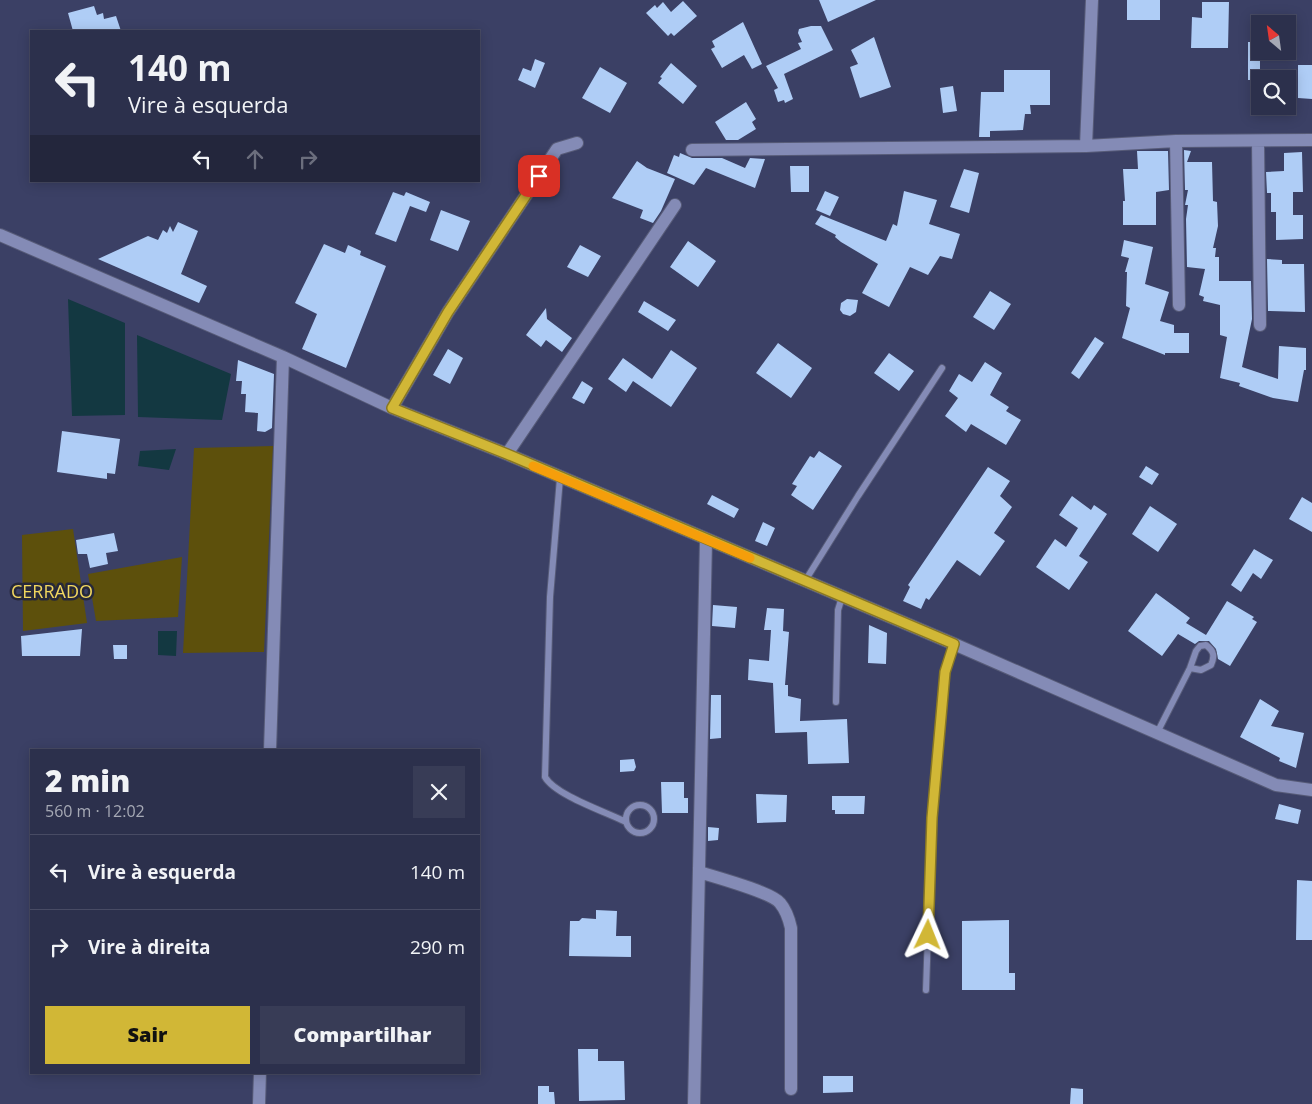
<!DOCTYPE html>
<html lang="pt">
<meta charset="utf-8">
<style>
body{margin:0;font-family:"Open Sans",sans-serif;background:#383c56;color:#f1f3f6;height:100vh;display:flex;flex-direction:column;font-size:19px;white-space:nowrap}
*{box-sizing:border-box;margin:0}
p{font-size:16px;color:#a6a9b5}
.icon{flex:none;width:28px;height:28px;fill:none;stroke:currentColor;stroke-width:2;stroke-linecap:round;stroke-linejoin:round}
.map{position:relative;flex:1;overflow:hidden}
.panel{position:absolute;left:30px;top:749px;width:450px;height:325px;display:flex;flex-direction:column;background:#2c304c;border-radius:0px;box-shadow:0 2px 12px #0003,0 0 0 1px #484b64}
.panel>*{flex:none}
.banner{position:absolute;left:30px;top:30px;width:450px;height:152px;border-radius:0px;box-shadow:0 2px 12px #0003,0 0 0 1px #484b64;background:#2c304c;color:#f1f3f6;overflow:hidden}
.needle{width:32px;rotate:331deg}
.buttons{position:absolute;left:1251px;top:15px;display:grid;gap:10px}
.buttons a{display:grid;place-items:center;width:45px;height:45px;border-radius:0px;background:#2c304c;box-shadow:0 2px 12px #0003,0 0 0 1px #484b64;font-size:25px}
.pin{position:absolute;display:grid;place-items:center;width:42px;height:42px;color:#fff;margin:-21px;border-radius:10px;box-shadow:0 2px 8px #0006}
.me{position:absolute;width:55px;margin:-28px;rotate:2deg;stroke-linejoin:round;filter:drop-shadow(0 0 4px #0008)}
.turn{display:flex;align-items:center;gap:18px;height:105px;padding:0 15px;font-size:22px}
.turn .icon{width:65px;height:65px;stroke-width:2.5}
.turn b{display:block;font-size:35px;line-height:42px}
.lanes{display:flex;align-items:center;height:48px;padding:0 15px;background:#0003;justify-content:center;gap:25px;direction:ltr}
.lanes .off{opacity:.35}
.round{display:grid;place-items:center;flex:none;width:52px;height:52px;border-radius:0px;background:#383c56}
.summary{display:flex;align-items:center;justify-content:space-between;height:85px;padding:0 15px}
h1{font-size:30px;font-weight:800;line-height:38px}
.action{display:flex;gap:10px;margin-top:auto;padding:10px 15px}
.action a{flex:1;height:58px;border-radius:0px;background:#d1b736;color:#111;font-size:20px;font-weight:800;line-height:58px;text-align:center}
.action a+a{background:#383c56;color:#f1f3f6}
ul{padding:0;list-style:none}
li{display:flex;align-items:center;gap:15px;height:75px;padding:0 15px;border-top:1px solid #484b64}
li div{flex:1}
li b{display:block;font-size:19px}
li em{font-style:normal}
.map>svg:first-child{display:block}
</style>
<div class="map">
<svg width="1312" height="1104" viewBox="0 0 1312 1104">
<rect width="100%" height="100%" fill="#3b4065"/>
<path fill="#5d500c" d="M273,446L264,652L183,653L194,448Z
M73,529L87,623L23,631L22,535Z
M182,557L178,617L96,621L88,574Z"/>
<path fill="#133841" d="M68,299L125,323V415L72,416Z
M137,335L231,374L222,420L138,417Z
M176,449L169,470L138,466L140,451Z
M158,631H177L176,656L158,655Z"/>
<path fill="#afcdf6" d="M819,0H876L828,22Z
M1127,0H1160V20H1127Z
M683,1L697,16L674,36L671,33L668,36L646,13L655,5L657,8L663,2L671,12Z
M1202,2H1229L1228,48H1191L1192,17L1202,18Z
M94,6L97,15L103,13L104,19L116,16L121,31H73L68,13Z
M743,22L762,64L752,69L744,55L722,68L711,49L715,47L712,41Z
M811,26H821L833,50L784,74L793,99L785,103L784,100L778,102L774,90L778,88L766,66L801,49L798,43L802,42L798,33L799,29Z
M874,37L891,87L860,98L850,67L858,64L851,50Z
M1248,42H1260V80H1248Z
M535,59L545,63L535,88L518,80L523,68L531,71Z
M671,63L697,86L683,104L658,83L662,78L660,77Z
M1298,65H1312V99L1298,98Z
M600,67L627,83L610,113L582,98Z
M1004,70H1050V105H1030L1031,114H1025L1023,130L990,131V137H979L981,92H1004Z
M953,86L957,111L943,113L940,88Z
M746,102L756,119L752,122L756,129L738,140H726L715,122Z
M1184,150L1191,151L1187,162H1212L1213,201L1217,202L1218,226L1213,248H1216L1215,257H1219V281H1251L1252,319L1242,367L1278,379L1279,346L1306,348V370H1304L1298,402L1273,398L1239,386L1240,383L1220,378L1227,337L1220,335V305L1203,301L1204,297L1199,295L1205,269L1187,267L1186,219L1188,205H1185L1188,190H1185Z
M1137,151H1168L1169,190L1156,192V225H1123V201H1125L1123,169H1138Z
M1302,152L1303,192H1293V215H1303V239L1276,240V212H1271V193H1267L1266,172L1284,171V153Z
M680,153L692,158H722L745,168L750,158L765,159L755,188L706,168L694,185L667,173L674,155L679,157Z
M637,161L647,168L675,179L661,211L653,223L640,218L643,210L612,198Z
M790,166H809V192H791Z
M964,169L979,173L969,213L950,207Z
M825,191L839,197L830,216L816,210Z
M904,191L937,200L929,224L960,234L952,259L940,256L928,275L910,267L889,307L862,293L878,264L841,242L835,237L836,235L815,224L821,215L886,241L893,224L897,226Z
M393,192L404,196L406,192L430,202L426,212L410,206L396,242L375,234Z
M441,210L470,221L458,251L430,240Z
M178,222L198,231L181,274L207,286L199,303L98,259L148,236L158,240L163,230L167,233L170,226L173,232Z
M1124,240L1153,247L1145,284L1169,292L1160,321L1174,325V333H1189V353H1165V355L1122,338L1130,308L1126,306L1127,272H1125L1129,258L1121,256Z
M688,241L716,261L698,287L670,267Z
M324,244L345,253L348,245L361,251L360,255L386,266L346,368L302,349L317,314L295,303Z
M580,245L601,256L588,277L567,267Z
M1267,259L1282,260V264H1304L1305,312L1268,311Z
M990,291L1011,304L994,330L973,317Z
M847,299L858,300L856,312L850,316L843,314L840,310L841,303Z
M644,301L676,320L668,331L638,312Z
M546,308L547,319L572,338L562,352L546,340L541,347L526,335Z
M1095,337L1104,343L1079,379L1071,373Z
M778,343L812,368L791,398L756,373Z
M448,349L463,358L450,384L433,375Z
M671,350L697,368L671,407L633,381L626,392L608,379L623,358L652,379Z
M889,353L914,371L899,391L874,373Z
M238,360L274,374L272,428L265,432L257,431L258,413L245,412L246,394H241L242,381H236Z
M985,362L1002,373L990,395L1009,407L1006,411L1021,420L1006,445L971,424L966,432L945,416L958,398L949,391L959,374L972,382Z
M582,381L593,388L584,404L572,398Z
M62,431L120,439L115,474L107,473V479L57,472Z
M819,451L842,466L813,510L791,495L797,486L792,484L810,456L814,458Z
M1146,466L1159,474L1152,485L1139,477Z
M988,467L1010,481L1000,496L1012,507L994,533L1005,541L980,576L957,560L929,600L926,598L921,609L903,601L910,587L908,585Z
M712,495L739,509L734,518L707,504Z
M1072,496L1091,510L1094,505L1107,514L1079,556L1088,562L1069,590L1036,567L1055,539L1066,547L1078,528L1059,515Z
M1302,497L1312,503V532L1289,519Z
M1150,506L1177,524L1158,552L1132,534Z
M763,522L775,528L767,546L755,541Z
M114,533L118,551L106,553L108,564L90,568L87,554H78L76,540Z
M1254,549L1273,560L1261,579L1253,573L1241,592L1231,585Z
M1156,593L1190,618L1186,623L1206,635L1227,601L1254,617L1252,619L1257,622L1230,666L1218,659L1216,649L1209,641H1199L1195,644L1178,634L1162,656L1128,631Z
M713,605L737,607L735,628L712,626Z
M767,608L784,609L783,631L789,632L785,685H788V696L801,699L800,721L847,719L849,763L808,764L807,732L775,733L773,683L748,680L749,659L769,661L771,630H764Z
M869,625L887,633L886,664L868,663Z
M82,629L80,656H22L21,636Z
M113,645H127V659H114Z
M711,695H721V738L710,739Z
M1260,699L1279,711L1271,726L1304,733L1296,768L1279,761L1280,758L1240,737Z
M634,759L636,767L634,771L620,772V760Z
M661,782H684V798H688V813H662Z
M756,794L787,795L786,822L757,823Z
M832,796H865L864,814H835V810H832Z
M1279,804L1301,810L1298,824L1275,819Z
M708,827L719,828L718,840L708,841Z
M1297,880L1312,881V940H1296Z
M596,910L617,911L616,936H631V957L569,956L570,921H579L582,918L596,919Z
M1009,920V973H1015V990H962V921Z
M578,1049H598V1061H624L625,1100L579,1101Z
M823,1076H853V1092L823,1093Z
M538,1086H549V1092H554L555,1104H538Z
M1071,1088L1083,1089V1104H1070Z"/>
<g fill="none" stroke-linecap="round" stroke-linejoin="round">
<g stroke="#575b78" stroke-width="8">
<path id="lane" d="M560,478L550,597L545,777C555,795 606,812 626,822
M805,581L858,496L942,368
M836,702L838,610L842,597
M1157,733L1190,668L1196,651L1200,646L1206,645C1214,651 1215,656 1211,665L1201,670L1190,668
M626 819a14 14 0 1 1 28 0a14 14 0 1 1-28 0Z
M926,990L932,817L945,673L954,644"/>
</g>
<g stroke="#575b78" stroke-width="14">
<path id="street" d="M1258,141L1260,325
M1086,146L1092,0
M692,150L1086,146L1176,141
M0,235L283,357L392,408L507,454L954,644L1276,785L1312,790
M1179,305L1176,141L1312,140
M392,408L448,312L557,149L577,143
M507,454L675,205
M270,750L283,357
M699,872C715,877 771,892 780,903C786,910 789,919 791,928V1089
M259,1104L260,1072
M694,1104L706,540"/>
</g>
<use href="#lane" stroke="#848bb6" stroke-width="6"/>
<use href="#street" stroke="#848bb6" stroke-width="12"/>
</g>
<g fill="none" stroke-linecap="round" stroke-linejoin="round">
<g stroke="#887723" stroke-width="12">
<path id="route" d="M539,176L448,312L392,408L507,454L954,644L945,672L932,818L928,935"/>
</g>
<use href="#route" stroke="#d1b736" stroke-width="9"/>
<path stroke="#f59e0b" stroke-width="9" d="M533,466L750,558"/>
</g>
<g text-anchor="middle" stroke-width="5" stroke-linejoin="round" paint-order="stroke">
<g font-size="18" fill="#f1d75f" stroke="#26283a">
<text x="52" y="598">CERRADO</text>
</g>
</g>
</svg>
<div class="buttons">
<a><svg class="needle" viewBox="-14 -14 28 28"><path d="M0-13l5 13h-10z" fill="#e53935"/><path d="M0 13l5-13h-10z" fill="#a6a9b5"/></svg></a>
<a><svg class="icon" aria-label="search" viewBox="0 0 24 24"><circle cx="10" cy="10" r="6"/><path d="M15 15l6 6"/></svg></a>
</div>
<div class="pin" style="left:539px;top:176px;background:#d93025"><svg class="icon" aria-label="arrive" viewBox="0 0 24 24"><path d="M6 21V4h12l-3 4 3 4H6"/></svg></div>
<svg class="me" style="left:928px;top:935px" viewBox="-20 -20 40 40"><path d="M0-17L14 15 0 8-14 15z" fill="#d1b736" stroke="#fff" stroke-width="4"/></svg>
<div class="banner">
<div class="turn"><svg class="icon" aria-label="left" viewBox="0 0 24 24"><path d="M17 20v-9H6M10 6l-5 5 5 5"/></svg><div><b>140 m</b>Vire à esquerda</div></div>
<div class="lanes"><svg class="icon" aria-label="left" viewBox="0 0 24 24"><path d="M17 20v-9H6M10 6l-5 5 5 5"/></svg><svg class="icon off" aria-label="ahead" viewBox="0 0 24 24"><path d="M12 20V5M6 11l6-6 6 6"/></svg><svg class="icon off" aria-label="right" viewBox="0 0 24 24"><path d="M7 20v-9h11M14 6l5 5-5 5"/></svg></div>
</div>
<section class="panel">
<div class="summary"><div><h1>2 min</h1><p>560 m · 12:02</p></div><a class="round"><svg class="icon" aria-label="close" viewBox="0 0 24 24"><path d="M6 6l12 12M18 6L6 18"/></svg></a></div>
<ul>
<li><svg class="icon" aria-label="left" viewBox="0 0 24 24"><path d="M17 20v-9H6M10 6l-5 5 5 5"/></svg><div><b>Vire à esquerda</b></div><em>140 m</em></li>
<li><svg class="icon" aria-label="right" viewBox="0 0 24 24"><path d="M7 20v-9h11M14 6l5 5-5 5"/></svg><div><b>Vire à direita</b></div><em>290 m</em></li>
</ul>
<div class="action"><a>Sair</a><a>Compartilhar</a></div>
</section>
</div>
